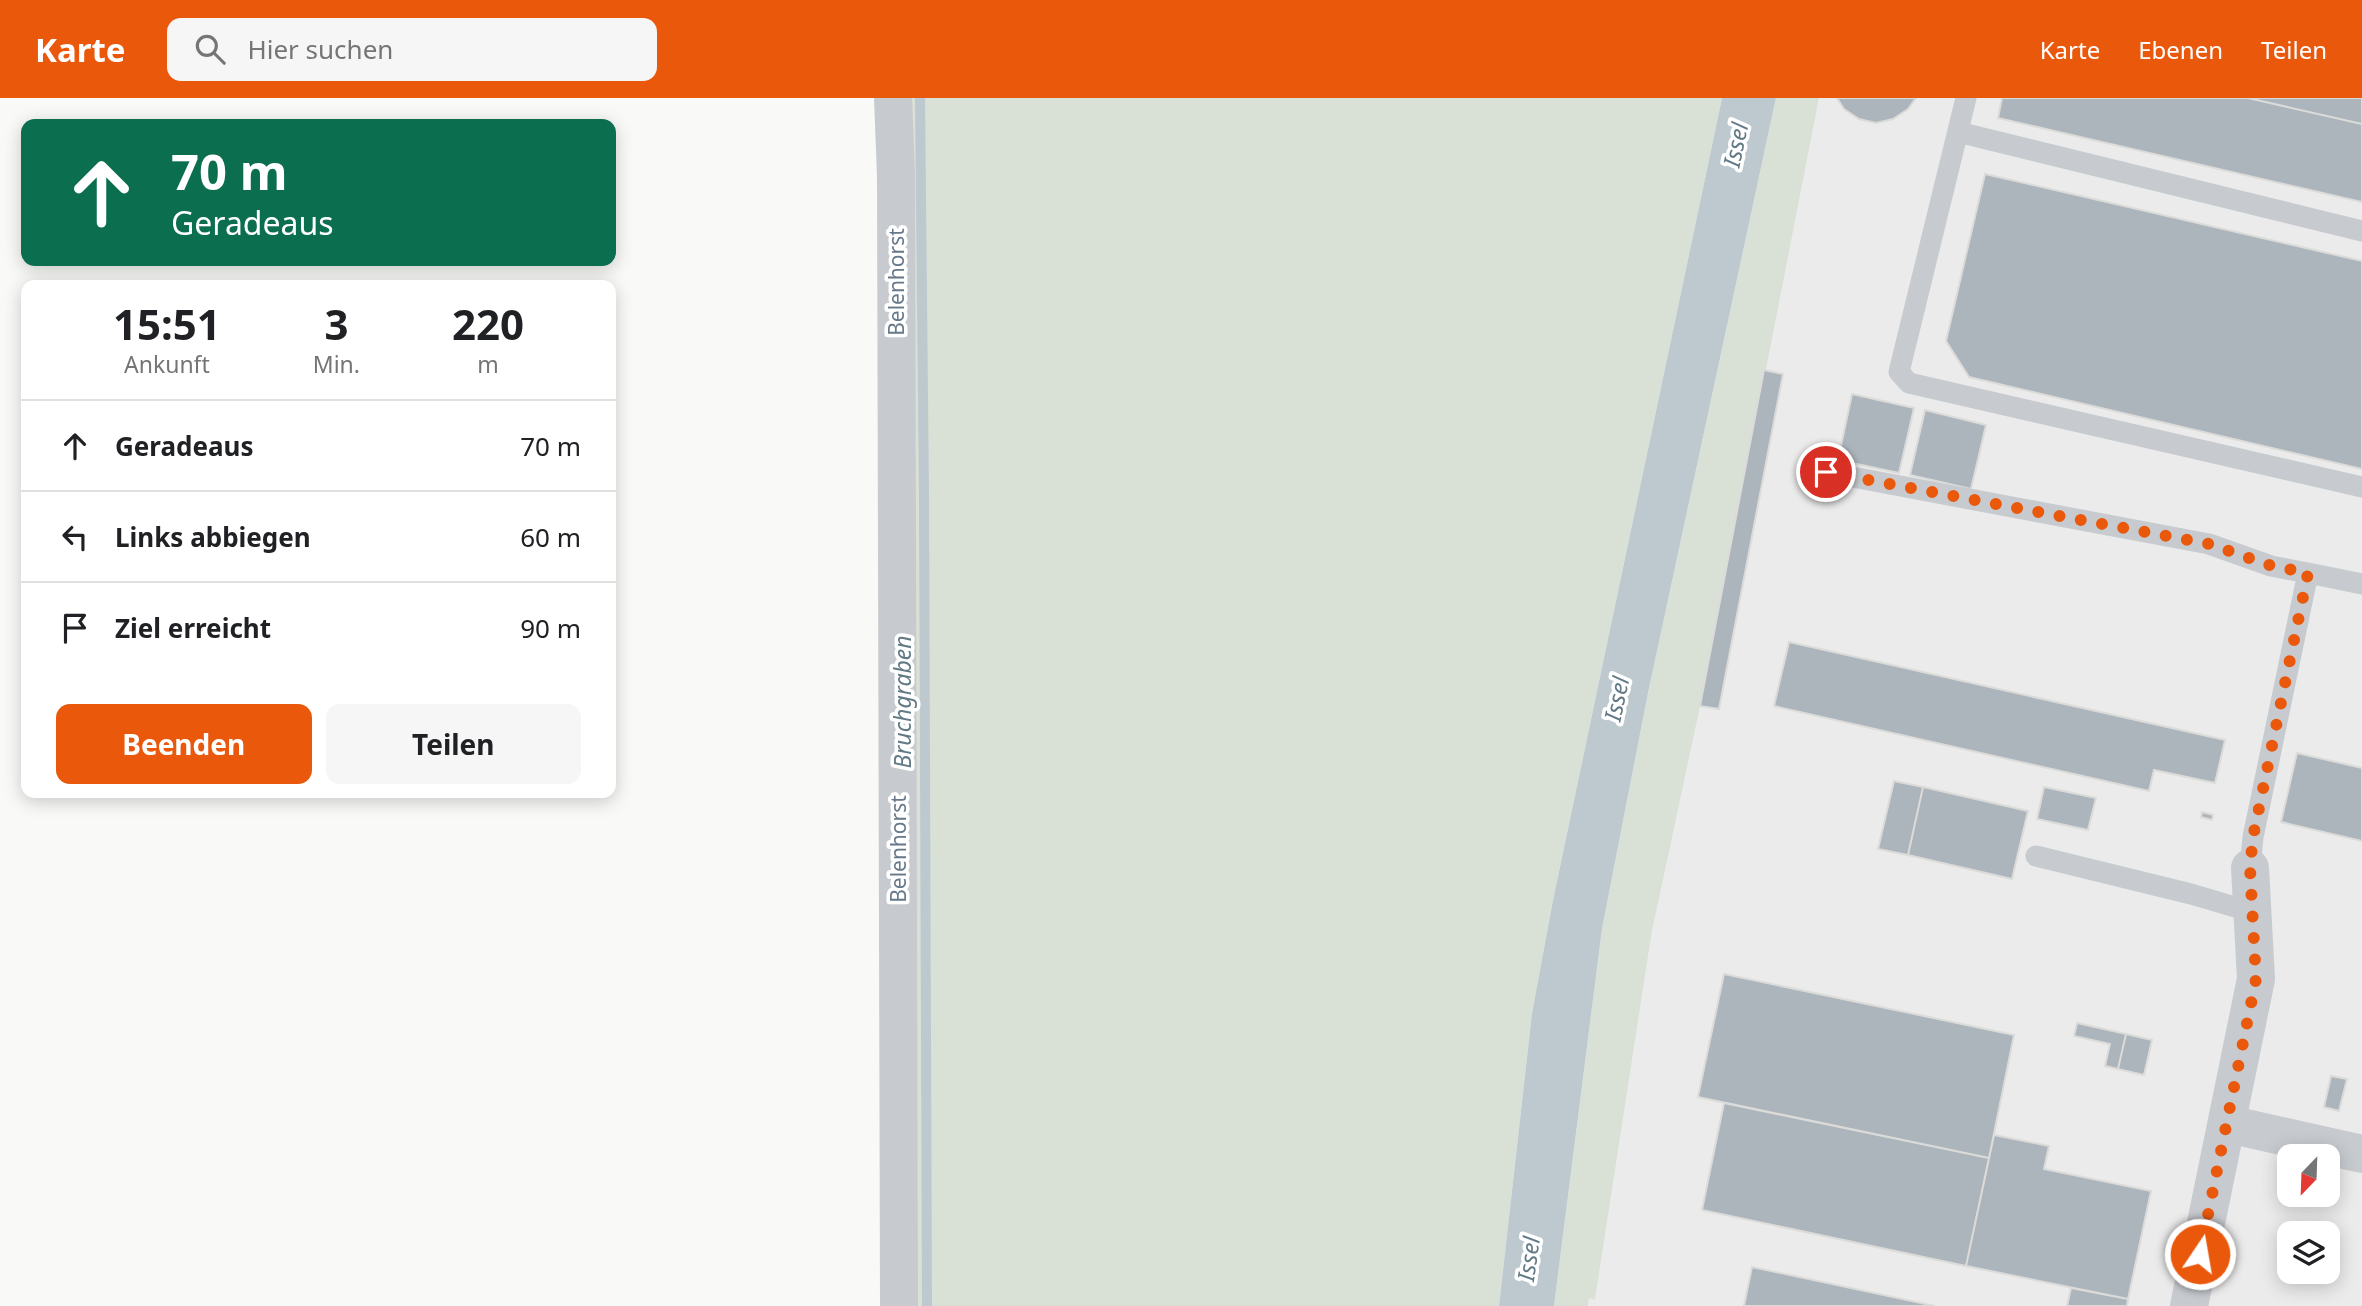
<!DOCTYPE html>
<html lang="de">
<style>
body{margin:0;font-family:"Noto Sans",sans-serif;background:#f6f6f6;color:#202124;height:100vh;display:flex;flex-direction:column;font-size:26px;white-space:nowrap}
*{box-sizing:border-box;margin:0}
p{font-size:23px;color:#757577}
.icon{flex:none;width:38px;height:38px;fill:none;stroke:currentColor;stroke-width:2;stroke-linecap:round;stroke-linejoin:round}
.map{position:relative;flex:1;overflow:hidden}
.drawer{position:absolute;left:21px;top:182px;width:595px;height:518px;display:flex;flex-direction:column;background:#fff;border-radius:14px;box-shadow:0 4px 18px #0003}
.drawer>*{flex:none}
.guide{position:absolute;left:21px;top:21px;width:595px;height:147px;border-radius:14px;box-shadow:0 4px 18px #0003;background:#0b6e4f;color:#fff;overflow:hidden}
.needle{width:46px;rotate:203deg}
.buttons{position:absolute;left:2277px;top:1046px;display:grid;gap:14px}
.buttons a{display:grid;place-items:center;width:63px;height:63px;border-radius:14px;background:#fff;box-shadow:0 4px 18px #0003;font-size:35px}
.pin{position:absolute;display:grid;place-items:center;width:60px;height:60px;color:#fff;margin:-30px;border:4px solid #fff;border-radius:50%;box-shadow:0 2px 7px #0007}
.me{position:absolute;width:77px;margin:-38px;rotate:12deg;stroke-linejoin:round;filter:drop-shadow(0 0 5px #0008)}
.turn{display:flex;align-items:center;gap:24px;height:147px;padding:0 35px;font-size:32px}
.turn .icon{width:91px;height:91px;stroke-width:2.5}
.turn b{display:block;font-size:49px;line-height:60px}
.eta{display:flex;justify-content:space-evenly;align-items:center;height:119px;text-align:center}
.eta b{font-size:42px;font-weight:700;line-height:49px}
.cta{display:flex;gap:14px;margin-top:auto;padding:14px 35px}
.cta a{flex:1;height:80px;border-radius:14px;background:#ea580c;color:#fff;font-size:28px;font-weight:700;line-height:80px;text-align:center}
.cta a+a{background:#f6f6f6;color:#202124}
ul{padding:0;list-style:none}
li{display:flex;align-items:center;gap:21px;height:91px;padding:0 35px;border-top:2px solid #e0e0e0}
li div{flex:1}
li b{display:block;font-size:26px}
li em{font-style:normal}
header{display:flex;align-items:center;gap:42px;box-sizing:border-box;height:98px;padding:0 35px;background:#ea580c;color:#fff}
header strong{font-size:33px}
nav{display:flex;gap:38px;margin-inline-start:auto;font-size:24px}
.search{width:490px;height:63px;background:#f6f6f6;display:flex;align-items:center;gap:18px;box-sizing:border-box;padding:0 24px;border-radius:14px;color:#757577;font-size:26px}
.map>svg:first-child{display:block}
</style>
<header>
<strong>Karte</strong>
<div class="search"><svg class="icon" aria-label="search" viewBox="0 0 24 24"><circle cx="10" cy="10" r="6"/><path d="M15 15l6 6"/></svg>Hier suchen</div>
<nav><a>Karte</a><a>Ebenen</a><a>Teilen</a></nav>
</header>
<div class="map">
<svg width="2362" height="1208" viewBox="0 0 2362 1208">
<rect width="100%" height="100%" fill="#f9faf7"/>
<path fill="#eaebea" fill-rule="evenodd" d="M1819,0H2362V1208H1588L1589,1200L1595,1202L1652,833ZM2289,1059H2328V1097H2289ZM2289,1136H2328V1174H2289Z"/>
<path fill="#d9e0d6" d="M904,0H1722L1553,802L1532,915L1499,1208H911Z
M1776,0H1819L1700,608L1652,833L1595,1202L1589,1200L1588,1208H1554L1602,831L1648,595Z"/>
<path fill="#bdc9cf" d="M1722,0H1776L1648,595L1602,831L1554,1208H1499L1532,915L1553,802Z"/>
<g fill="none" stroke-linecap="round" stroke-linejoin="round">
<path stroke="#bdc9cf" stroke-width="10" d="M920,0L924,397L927,1208"/>
</g>
<path fill="#acb4bc" stroke="#dbdbd9" stroke-width="2" d="M1837,0H1916L1908,11L1893,21L1876,25L1859,21L1844,11Z
M2002,0H2248L2362,26V104L1998,20Z
M2248,0H2362V26Z
M1985,76L2362,163V371L1969,279L1946,243Z
M1764,272L1783,276L1719,611L1700,608Z
M1852,296L1914,310L1899,375L1838,362Z
M1925,312L1986,327L1971,391L1910,377Z
M1789,544L2225,642L2215,685L2154,672L2149,693L1774,608Z
M2297,655L2362,670V743L2281,724Z
M1894,683L1923,689L1908,757L1878,751Z
M1923,689L2028,713L2012,781L1908,757Z
M2044,689L2096,700L2088,732L2037,721Z
M2202,714L2213,717L2212,722L2201,719Z
M1724,876L2014,937L1989,1060L1698,999Z
M2077,925L2126,936L2118,971L2105,968L2110,946L2074,938Z
M2126,936L2152,942L2144,977L2118,971Z
M2331,978L2347,981L2339,1013L2324,1009Z
M1724,1005L1989,1060L1966,1168L1702,1112Z
M1994,1037L2049,1048L2044,1071L2151,1093L2128,1201L1966,1168Z
M1752,1169L1935,1208H1744Z
M2071,1190L2128,1201L2127,1208H2067Z"/>
<g fill="none" stroke-linecap="round" stroke-linejoin="round">
<path stroke="#c7cbcf" stroke-width="21" d="M1966,0L1899,274L1909,285L2362,389
M1958,34L2362,133
M1826,374L2209,446L2271,468L2308,475
M2036,758L2191,796L2252,814
M2250,770L2253,739L2308,475L2362,486"/>
<path stroke="#c7cbcf" stroke-width="38" d="M893,0L896,78L899,1208
M2228,1026L2362,1056
M2189,1208L2256,881L2250,770"/>
</g>
<g fill="none" stroke-linecap="round" stroke-linejoin="round">
<path stroke="#ea580c" stroke-width="12" stroke-dasharray="0 21.6" d="M1826,374L2209,446L2272,468L2308,475L2253,739L2250,770L2256,881L2200,1156"/>
</g>
<g text-anchor="middle" stroke-width="7" stroke-linejoin="round" paint-order="stroke">
<g font-size="21" fill="#66788a" stroke="#fff">
<text transform="translate(897 184) rotate(-90)" y="7">Belenhorst</text>
<text transform="translate(899 751) rotate(-90)" y="7">Belenhorst</text>
</g>
<g font-size="23" font-style="italic" fill="#627a85" stroke="#fff">
<text transform="translate(1736 47) rotate(-78)" y="8">Issel</text>
<text transform="translate(1617 601) rotate(-78)" y="8">Issel</text>
<text transform="translate(903 604) rotate(-90)" y="8">Bruchgraben</text>
<text transform="translate(1529 1161) rotate(-82)" y="8">Issel</text>
</g>
</g>
</svg>
<div class="buttons">
<a><svg class="needle" viewBox="-14 -14 28 28"><path d="M0-13l5 13h-10z" fill="#e53935"/><path d="M0 13l5-13h-10z" fill="#757577"/></svg></a>
<a><svg class="icon" aria-label="layers" viewBox="0 0 24 24"><path d="M12 4l9 5-9 5-9-5zM3 14l9 5 9-5"/></svg></a>
</div>
<div class="pin" style="left:1826px;top:374px;background:#d93025"><svg class="icon" aria-label="arrive" viewBox="0 0 24 24"><path d="M6 21V4h12l-3 4 3 4H6"/></svg></div>
<svg class="me" style="left:2200px;top:1156px" viewBox="-20 -20 40 40"><circle r="17" fill="#ea580c" stroke="#fff" stroke-width="3"/><path d="M0-11L8 9 0 5-8 9z" fill="#fff"/></svg>
<div class="guide">
<div class="turn"><svg class="icon" aria-label="ahead" viewBox="0 0 24 24"><path d="M12 20V5M6 11l6-6 6 6"/></svg><div><b>70 m</b>Geradeaus</div></div>
</div>
<section class="drawer">
<div class="eta">
<div><b>15:51</b><p>Ankunft</p></div>
<div><b>3</b><p>Min.</p></div>
<div><b>220</b><p>m</p></div>
</div>
<ul>
<li><svg class="icon" aria-label="ahead" viewBox="0 0 24 24"><path d="M12 20V5M6 11l6-6 6 6"/></svg><div><b>Geradeaus</b></div><em>70 m</em></li>
<li><svg class="icon" aria-label="left" viewBox="0 0 24 24"><path d="M17 20v-9H6M10 6l-5 5 5 5"/></svg><div><b>Links abbiegen</b></div><em>60 m</em></li>
<li><svg class="icon" aria-label="arrive" viewBox="0 0 24 24"><path d="M6 21V4h12l-3 4 3 4H6"/></svg><div><b>Ziel erreicht</b></div><em>90 m</em></li>
</ul>
<div class="cta"><a>Beenden</a><a>Teilen</a></div>
</section>
</div>
